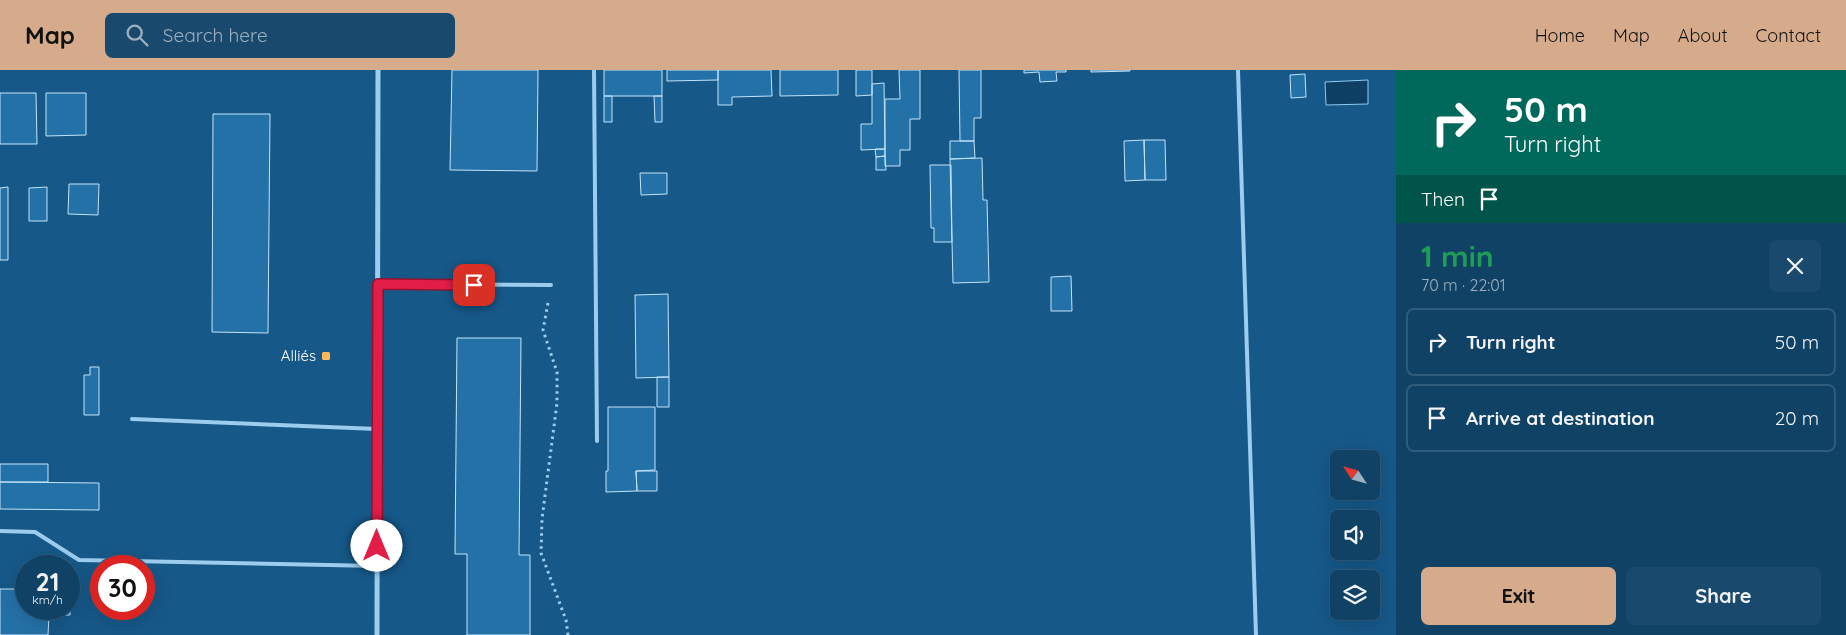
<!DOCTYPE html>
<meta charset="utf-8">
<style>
body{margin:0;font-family:Quicksand,sans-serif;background:#19496c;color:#f1f3f6;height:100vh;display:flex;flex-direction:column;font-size:19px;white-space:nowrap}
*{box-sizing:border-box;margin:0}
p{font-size:16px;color:#9cb0bf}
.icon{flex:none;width:28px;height:28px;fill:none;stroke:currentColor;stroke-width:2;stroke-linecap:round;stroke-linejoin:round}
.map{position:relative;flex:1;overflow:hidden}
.sheet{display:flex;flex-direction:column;background:#104266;width:450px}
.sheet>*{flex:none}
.guide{background:#00695c;color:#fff;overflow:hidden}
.needle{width:32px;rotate:306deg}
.tools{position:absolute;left:1330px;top:380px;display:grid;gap:10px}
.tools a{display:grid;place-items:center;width:50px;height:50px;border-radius:8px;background:#104266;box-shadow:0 5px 20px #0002,0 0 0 1px #305b7a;font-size:25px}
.speed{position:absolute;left:15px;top:485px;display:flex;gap:10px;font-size:25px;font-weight:700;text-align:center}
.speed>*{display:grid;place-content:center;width:65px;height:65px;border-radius:50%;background:#104266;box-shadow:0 5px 20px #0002,0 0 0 1px #305b7a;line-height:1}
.speed small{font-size:12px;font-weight:400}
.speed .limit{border:8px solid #d22;background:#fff;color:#111}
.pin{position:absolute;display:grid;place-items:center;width:42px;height:42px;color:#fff;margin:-21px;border-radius:10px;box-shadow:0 2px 8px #0006}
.me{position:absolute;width:55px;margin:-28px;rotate:0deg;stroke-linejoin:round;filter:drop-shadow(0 0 4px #0008)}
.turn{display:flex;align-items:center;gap:18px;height:105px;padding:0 25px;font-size:22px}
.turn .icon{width:65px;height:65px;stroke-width:2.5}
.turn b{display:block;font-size:35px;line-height:42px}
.then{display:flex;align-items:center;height:48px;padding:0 25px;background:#0003;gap:10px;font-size:19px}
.round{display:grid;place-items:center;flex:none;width:52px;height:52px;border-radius:8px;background:#19496c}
.overview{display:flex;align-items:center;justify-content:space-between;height:85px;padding:0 25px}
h1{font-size:30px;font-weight:800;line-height:38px;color:#1e9e55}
.button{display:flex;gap:10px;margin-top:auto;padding:10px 25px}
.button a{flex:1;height:58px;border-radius:8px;background:#d6ab8b;color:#111;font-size:20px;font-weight:800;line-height:58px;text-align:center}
.button a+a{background:#19496c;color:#f1f3f6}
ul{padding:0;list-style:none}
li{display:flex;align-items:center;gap:15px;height:68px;margin:0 10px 8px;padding:0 15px;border:2px solid #305b7a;border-radius:8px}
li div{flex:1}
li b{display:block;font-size:19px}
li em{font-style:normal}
header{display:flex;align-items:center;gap:30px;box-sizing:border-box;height:70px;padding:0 25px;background:#d6ab8b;color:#111}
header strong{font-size:24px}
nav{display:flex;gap:28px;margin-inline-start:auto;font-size:18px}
.search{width:350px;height:45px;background:#19496c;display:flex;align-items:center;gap:12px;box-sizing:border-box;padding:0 18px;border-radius:8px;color:#9cb0bf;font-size:19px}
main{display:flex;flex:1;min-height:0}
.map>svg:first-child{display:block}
</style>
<header>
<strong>Map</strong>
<div class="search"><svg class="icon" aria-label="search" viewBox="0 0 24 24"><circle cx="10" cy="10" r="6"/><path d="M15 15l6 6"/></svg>Search here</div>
<nav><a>Home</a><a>Map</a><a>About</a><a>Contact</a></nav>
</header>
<main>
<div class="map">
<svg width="1396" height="565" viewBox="0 0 1396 565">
<rect width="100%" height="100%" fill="#165888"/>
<path fill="#0e3f65" stroke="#8ecaf1" d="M1368,10V34L1326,35L1325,12Z"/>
<path fill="#2471a7" stroke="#c2e4fa" d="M452,0H538L537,101L450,100Z
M604,0H662V26H604Z
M667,0H718V10L667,11Z
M718,0H771L772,26L732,27V35H718Z
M780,0H838V25L780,26Z
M856,0H872V25L856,26Z
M899,0H920V49H910V80H900V96H885V29H900Z
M959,0H981V48H974V71H960Z
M1024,0H1066V2H1056L1057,11L1040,12L1039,2L1024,3Z
M1091,0H1130V1L1091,2Z
M1305,4L1306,27L1291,28L1290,5Z
M884,13L885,79L861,80V54H872V14Z
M0,23H36L37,74H0Z
M46,23H86V65L46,66Z
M604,26H612V52H604Z
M654,26H662V52H655Z
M213,44H270L268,263L212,262Z
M1144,70L1145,110L1125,111L1124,71Z
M1144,70H1165L1166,110H1145Z
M950,71H974L975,88L950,89Z
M875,79H885V86L876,87Z
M885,86L886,100H876V87Z
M982,88L983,130H987L989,212L953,213L950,89Z
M930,95H951L952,172H934V158H931Z
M640,103H667V124L641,125Z
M69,114H99L98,145L68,144Z
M8,117V190H0V118Z
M47,117V151H29V118Z
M1071,206L1072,241H1051V207Z
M668,224L669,307L636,308L635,225Z
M457,268H521L519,485H530V565H467V484H455Z
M90,297H99V345H84V305H90Z
M657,307H669V337H657Z
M608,337H655V400L636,401L637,421L606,422V401H608Z
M0,394H48V412H0Z
M636,401H657V421H637Z
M0,412L99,413V440L0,439Z
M69,504H70V545H49L48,565H0V519H26V539H69Z"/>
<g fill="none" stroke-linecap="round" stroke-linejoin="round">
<path stroke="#9ccdee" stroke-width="3" stroke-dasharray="2.5 4" stroke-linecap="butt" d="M548,233L543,260L557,302V333L542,449L541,483L566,550L568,565"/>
<path stroke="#9ccdee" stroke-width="4" d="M594,0L597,371
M1238,0L1256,565
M378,214L551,215
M132,349L377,359
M0,461L35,462L79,490L377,496"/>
<path stroke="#9ccdee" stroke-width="5" d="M377,565L378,0"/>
</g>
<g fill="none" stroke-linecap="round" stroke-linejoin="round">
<g stroke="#92132f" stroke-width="12">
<path id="route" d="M377,476L378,214L474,215"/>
</g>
<use href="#route" stroke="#e11d48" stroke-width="9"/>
</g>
<rect fill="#ffb859" stroke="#165888" stroke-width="2" x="321" y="281" width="10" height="10" rx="2.5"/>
<g text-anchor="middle" stroke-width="5" stroke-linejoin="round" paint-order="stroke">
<g font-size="15" fill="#fff" stroke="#165888" text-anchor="end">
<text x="316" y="291">Alliés</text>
</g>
</g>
</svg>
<div class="tools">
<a><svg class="needle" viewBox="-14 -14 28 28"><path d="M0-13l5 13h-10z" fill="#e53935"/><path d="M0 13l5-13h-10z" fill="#9cb0bf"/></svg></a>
<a><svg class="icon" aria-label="sound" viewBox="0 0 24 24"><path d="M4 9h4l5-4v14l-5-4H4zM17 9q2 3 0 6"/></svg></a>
<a><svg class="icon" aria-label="layers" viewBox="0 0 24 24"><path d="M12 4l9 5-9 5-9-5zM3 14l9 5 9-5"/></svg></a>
</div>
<div class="speed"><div>21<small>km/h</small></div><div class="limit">30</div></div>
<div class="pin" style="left:474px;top:215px;background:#d93025"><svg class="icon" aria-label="arrive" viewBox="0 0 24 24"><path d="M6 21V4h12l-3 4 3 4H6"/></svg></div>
<svg class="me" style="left:377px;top:476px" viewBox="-20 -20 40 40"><circle r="19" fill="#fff"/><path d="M0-13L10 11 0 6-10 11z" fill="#e11d48"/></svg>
</div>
<section class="sheet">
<div class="guide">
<div class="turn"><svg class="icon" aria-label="right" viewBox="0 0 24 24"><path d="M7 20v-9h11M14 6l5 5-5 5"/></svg><div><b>50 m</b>Turn right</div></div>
<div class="then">Then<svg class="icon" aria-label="arrive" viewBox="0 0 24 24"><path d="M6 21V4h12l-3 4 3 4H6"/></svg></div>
</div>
<div class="overview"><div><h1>1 min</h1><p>70 m · 22:01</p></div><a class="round"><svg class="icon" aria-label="close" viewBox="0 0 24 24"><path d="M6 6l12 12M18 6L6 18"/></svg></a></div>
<ul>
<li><svg class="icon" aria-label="right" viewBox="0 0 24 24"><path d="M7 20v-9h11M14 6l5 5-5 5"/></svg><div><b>Turn right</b></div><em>50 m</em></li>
<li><svg class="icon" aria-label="arrive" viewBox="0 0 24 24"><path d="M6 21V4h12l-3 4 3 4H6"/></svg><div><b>Arrive at destination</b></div><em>20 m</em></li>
</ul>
<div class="button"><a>Exit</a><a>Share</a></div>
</section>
</main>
